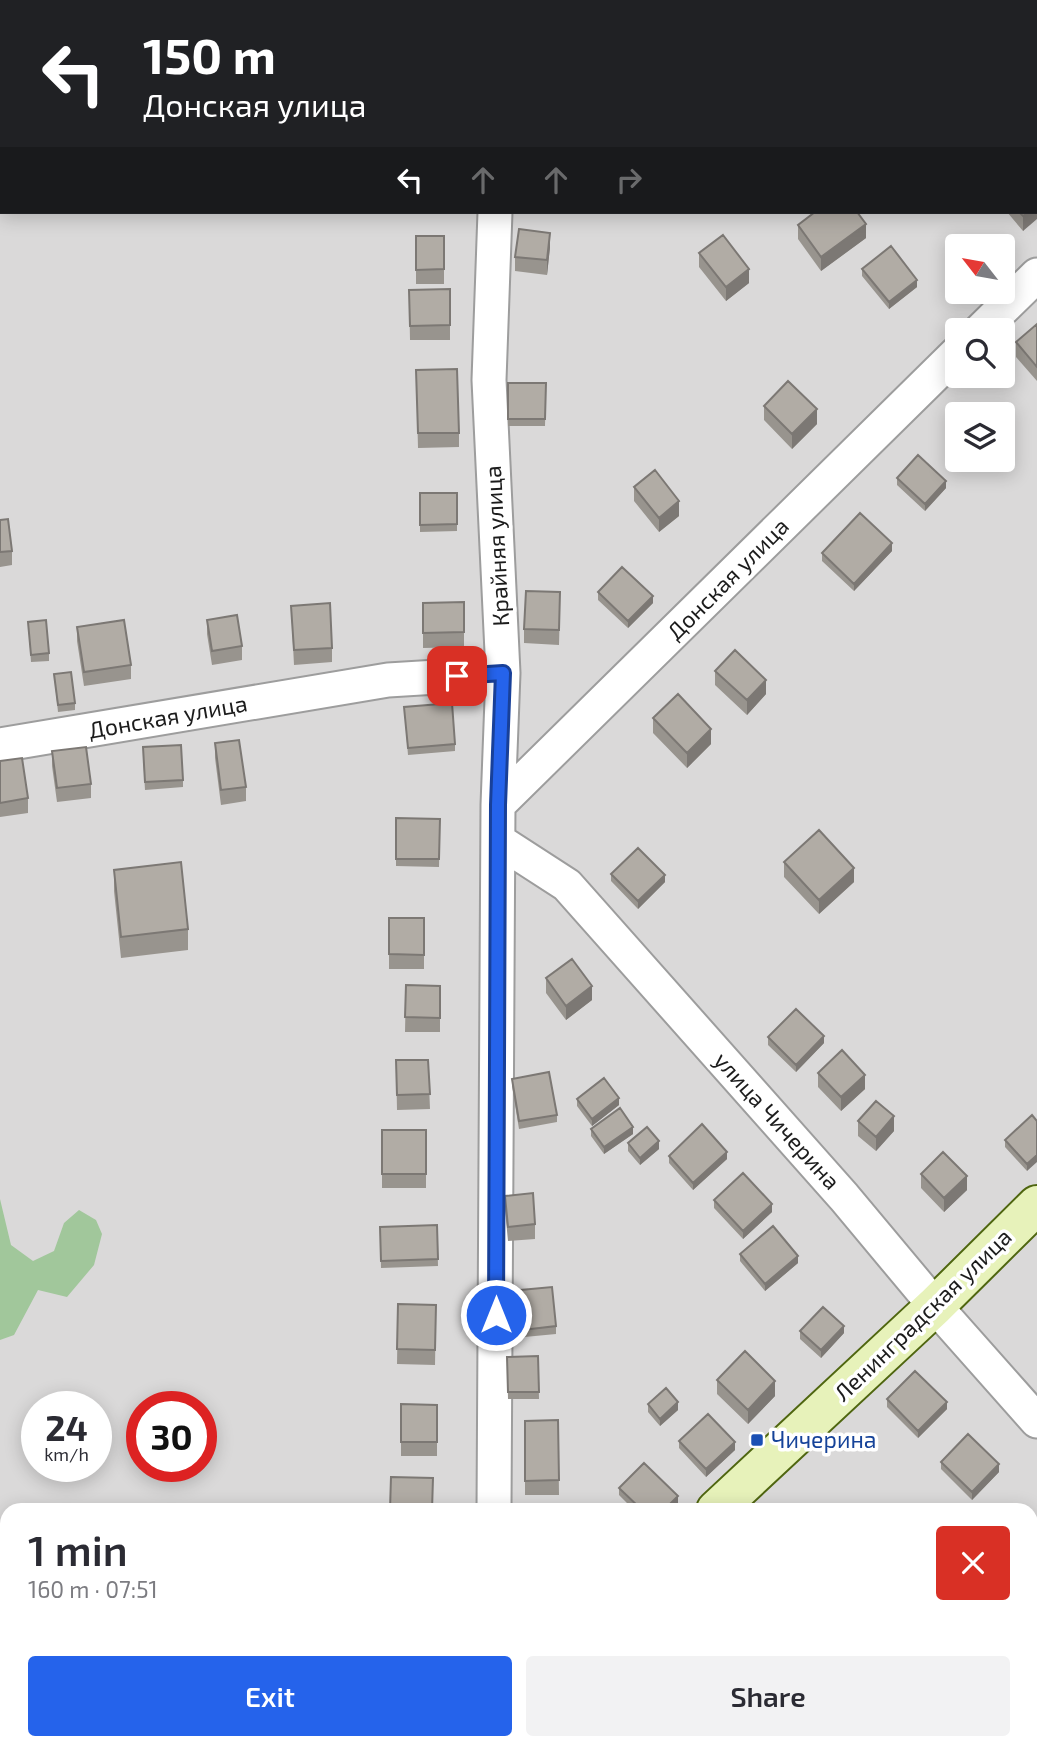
<!DOCTYPE html>
<meta charset="utf-8">
<style>
body{margin:0;font-family:"Exo 2",sans-serif;background:#f2f2f3;color:#2b2b33;height:100vh;display:flex;flex-direction:column;font-size:26px;white-space:nowrap}
*{box-sizing:border-box;margin:0}
p{font-size:23px;color:#7c7c81}
.icon{flex:none;width:38px;height:38px;fill:none;stroke:currentColor;stroke-width:2;stroke-linecap:round;stroke-linejoin:round}
.map{position:relative;flex:1;overflow:hidden}
.sheet{position:absolute;left:0px;top:1503px;width:1038px;height:247px;display:flex;flex-direction:column;background:#fff;border-radius:21px 21px 0 0;box-shadow:0 4px 18px #0003}
.sheet>*{flex:none}
.hud{position:absolute;left:0px;top:0px;width:1038px;height:214px;box-shadow:0 4px 18px #0003;background:#202124;color:#fff;overflow:hidden}
.needle{width:46px;rotate:301deg}
.tools{position:absolute;left:945px;top:234px;display:grid;gap:14px}
.tools a{display:grid;place-items:center;width:70px;height:70px;border-radius:7px;background:#fff;box-shadow:0 4px 18px #0003;font-size:35px}
.speed{position:absolute;left:21px;top:1391px;display:flex;gap:14px;font-size:35px;font-weight:700;text-align:center}
.speed>*{display:grid;place-content:center;width:91px;height:91px;border-radius:50%;background:#fff;box-shadow:0 4px 18px #0003;line-height:1}
.speed small{font-size:18px;font-weight:400}
.speed .limit{border:10px solid #d22;background:#fff;color:#111}
.pin{position:absolute;display:grid;place-items:center;width:60px;height:60px;color:#fff;margin:-30px;border-radius:14px;box-shadow:0 4px 10px #0006}
.me{position:absolute;width:77px;margin:-38px;rotate:0deg;stroke-linejoin:round;filter:drop-shadow(0 0 5px #0008)}
.turn{display:flex;align-items:center;gap:24px;height:147px;padding:0 28px;font-size:32px}
.turn .icon{width:91px;height:91px;stroke-width:2.5}
.turn b{display:block;font-size:49px;line-height:60px}
.lanes{display:flex;align-items:center;height:66px;padding:0 28px;background:#0003;justify-content:center;gap:35px;direction:ltr}
.lanes .off{opacity:.35}
.round{display:grid;place-items:center;flex:none;width:74px;height:74px;border-radius:7px;background:#f2f2f3}
.head{display:flex;align-items:center;justify-content:space-between;height:119px;padding:0 28px}
h1{font-size:42px;font-weight:600;line-height:52px}
.primary-button{display:flex;gap:14px;margin-top:auto;padding:14px 28px}
.primary-button a{flex:1;height:80px;border-radius:7px;background:#2563eb;color:#fff;font-size:28px;font-weight:600;line-height:80px;text-align:center}
.primary-button a+a{background:#f2f2f3;color:#2b2b33}
.map>svg:first-child{display:block}
</style>
<div class="map">
<svg width="1037" height="1749" viewBox="0 0 1037 1749">
<rect width="100%" height="100%" fill="#eceae2"/>
<path fill="#dad9d9" fill-rule="evenodd" d="M0,0H1037V1749H0ZM2,2H1036V212H2ZM957,247H1003V292H957ZM957,331H1003V376H957ZM957,415H1003V460H957ZM37,1407H96V1466H37ZM142,1407H201V1466H142ZM7,1510H1031V1743H7Z"/>
<path fill="#a1c79b" d="M0,1199L11,1245L33,1261L54,1251L64,1223L79,1210L96,1220L102,1234L94,1265L67,1297L38,1290L14,1335L0,1340Z"/>
<g fill="none" stroke-linecap="round" stroke-linejoin="round">
<g stroke="#9d9d9d" stroke-width="37">
<path id="street" d="M501,2V0
M980,331L1037,275
M0,745L388,680L503,673
M498,805L957,353
M499,841L567,885L844,1197L935,1306L1037,1421
M494,1510L498,805L503,673L489,380L495,212"/>
</g>
<g stroke="#4f6610" stroke-width="42">
<path id="secondary" d="M716,1510L935,1306L1037,1205
M491,1749L492,1743"/>
</g>
<use href="#street" stroke="#fff" stroke-width="33"/>
<use href="#secondary" stroke="#e7f2ba" stroke-width="38"/>
</g>
<path fill="#98948e" d="M1007,212H1036L1023,231Z
M798,225L866,238L821,271L798,239Z
M416,236H444V284H416Z
M550,247L547,275L515,271V257Z
M699,253L749,283L726,301L699,267Z
M862,269L917,287L889,309L862,276Z
M450,289V340H410L409,290Z
M1037,324V381L1016,357V342Z
M416,370L459,433V447L418,448Z
M508,383H546L545,426H508Z
M764,406L817,424L792,449L764,420Z
M897,478L946,488L925,511L897,485Z
M634,487L679,516L659,532L634,501Z
M420,493H457V531L420,532Z
M0,520L12,551V565L0,567Z
M892,551L854,591L822,561V553Z
M598,592L653,603L628,628L598,600Z
M464,602V647L423,648V603Z
M291,606L332,648V662L294,665Z
M560,607L559,645L524,643V629Z
M207,620L242,646V660L212,665L207,634Z
M28,622L49,653V661L31,662Z
M77,627L131,665V679L84,686L77,641Z
M715,671L766,694L747,715L715,685Z
M54,674L75,703V710L58,712Z
M404,707L455,744V751L408,755Z
M653,718L711,744L687,768L653,733Z
M215,743L246,787V801L221,805L215,758Z
M52,751L91,784V798L57,802L52,766Z
M143,755L183,780V787L145,790Z
M0,761L28,798V813L0,817Z
M396,818L440,819L439,867L396,866Z
M784,862L854,882L819,914L784,877Z
M114,870L188,929V950L121,958L114,891Z
M611,874L665,882L638,909L611,881Z
M424,918V969H389V954Z
M546,978L592,1000L566,1020L546,993Z
M406,985L440,986V1032H405Z
M768,1037L824,1043L796,1072L768,1045Z
M396,1060H428L430,1109L397,1110Z
M818,1073L865,1089L841,1111L818,1087Z
M512,1079L557,1115V1122L519,1129L512,1086Z
M577,1099L619,1105L592,1126L577,1106Z
M1032,1115L1027,1171L1005,1147V1140Z
M858,1121L894,1131L876,1151L858,1136Z
M591,1129L633,1134L604,1154L591,1136Z
M382,1130L426,1174V1188H382Z
M628,1143L659,1149L640,1165L628,1151Z
M669,1156L727,1159L693,1190L669,1163Z
M921,1174L967,1190L944,1212L921,1188Z
M505,1196L535,1224V1239L508,1241L505,1210Z
M714,1200L772,1212L743,1239L714,1208Z
M437,1225L438,1266L381,1268L380,1227Z
M740,1254L798,1263L765,1291L740,1261Z
M510,1291L556,1326V1334L514,1338Z
M398,1304L436,1305L435,1365L397,1364Z
M800,1331L844,1333L821,1358L800,1339Z
M538,1356L539,1399H508L507,1357Z
M717,1380L775,1396L748,1424L717,1394Z
M887,1399L947,1409L918,1438L887,1407Z
M648,1404L678,1410L660,1426L648,1412Z
M437,1405V1456H401V1442Z
M558,1420L559,1495H525V1421Z
M679,1441L735,1450L706,1477L679,1448Z
M941,1462L999,1472L972,1500L941,1469Z
M619,1488L678,1503L671,1510H634L619,1495Z"/>
<path fill="#7c7874" d="M1037,204V219L1023,231V216L1028,212H1036V205Z
M866,224V238L821,271V257Z
M550,233V247L547,275V260Z
M749,269V283L726,301V287Z
M917,280V287L889,309V302Z
M817,409V424L792,449V434Z
M946,481V488L925,511V504Z
M679,501V516L659,532V518Z
M892,543V551L854,591V584Z
M653,596V603L628,628V621Z
M766,680V694L747,715V700Z
M711,729V744L687,768V753Z
M854,868V882L819,914V900Z
M665,875V882L638,909V901Z
M592,986V1000L566,1020V1006Z
M824,1036V1043L796,1072V1065Z
M865,1075V1089L841,1111V1097Z
M619,1098V1105L592,1126V1119Z
M894,1116V1131L876,1151V1137Z
M633,1127V1134L604,1154V1147Z
M659,1141V1149L640,1165V1158Z
M727,1152V1159L693,1190V1183Z
M1037,1155V1162L1027,1171V1164Z
M967,1176V1190L944,1212V1198Z
M772,1204V1212L743,1239V1231Z
M798,1256V1263L765,1291V1284Z
M844,1326V1333L821,1358V1350Z
M775,1381V1396L748,1424V1410Z
M678,1402V1410L660,1426V1419Z
M947,1402V1409L918,1438V1431Z
M735,1442V1450L706,1477V1469Z
M999,1464V1472L972,1500V1492Z
M678,1496V1503L671,1510H664Z"/>
<path fill="#b1aca5" stroke="#7c7874" stroke-width="2" d="M417,0H449V2H417Z
M1036,171L1037,172V204L1036,205Z
M815,212H857L866,224L821,257L798,225Z
M1019,212H1028L1023,216Z
M519,229L550,233L547,260L515,257Z
M723,235L749,269L726,287L699,253Z
M416,236H444V269L416,270Z
M891,246L917,280L889,302L862,269Z
M450,289V325L410,326L409,290Z
M1037,324V367L1016,342Z
M457,369L459,433H418L416,370Z
M788,381L817,409L792,434L764,406Z
M508,383H546L545,419H508Z
M980,405L990,415H971Z
M918,455L946,481L925,504L897,478Z
M655,470L679,501L659,518L634,487Z
M420,493H457V524L420,525Z
M860,513L892,543L854,584L822,553Z
M8,519L12,551L0,552V520Z
M622,567L653,596L628,621L598,592Z
M526,591L560,592L559,630L524,629Z
M464,602V632L423,633V603Z
M330,603L332,648L294,650L291,606Z
M237,615L242,646L212,651L207,620Z
M46,620L49,653L31,655L28,622Z
M124,620L131,665L84,672L77,627Z
M735,650L766,680L747,700L715,671Z
M71,672L75,703L58,705L54,674Z
M678,694L711,729L687,753L653,718Z
M452,703L455,744L408,748L404,707Z
M239,740L246,787L221,790L215,743Z
M181,745L183,780L145,782L143,747Z
M86,747L91,784L57,788L52,751Z
M22,758L28,798L0,803V761Z
M396,818L440,819L439,859H396Z
M819,830L854,868L819,900L784,862Z
M638,848L665,875L638,901L611,874Z
M181,862L188,929L121,937L114,870Z
M389,918H424V955L389,954Z
M572,959L592,986L566,1006L546,978Z
M406,985L440,986V1018L405,1017Z
M796,1009L824,1036L796,1065L768,1037Z
M842,1050L865,1075L841,1097L818,1073Z
M396,1060H428L430,1094L397,1095Z
M549,1072L557,1115L519,1121L512,1079Z
M604,1078L619,1098L592,1119L577,1099Z
M876,1101L894,1116L876,1137L858,1121Z
M620,1108L633,1127L604,1147L591,1129Z
M1032,1115L1037,1121V1155L1027,1164L1005,1140Z
M702,1124L727,1152L693,1183L669,1156Z
M647,1127L659,1141L640,1158L628,1143Z
M382,1130H426V1174H382Z
M943,1152L967,1176L944,1198L921,1174Z
M743,1173L772,1204L743,1231L714,1200Z
M533,1193L535,1224L508,1227L505,1196Z
M437,1225L438,1259L381,1261L380,1227Z
M773,1226L798,1256L765,1284L740,1254Z
M552,1287L556,1326L514,1331L510,1291Z
M398,1304L436,1305L435,1350L397,1349Z
M823,1307L844,1326L821,1350L800,1331Z
M745,1351L775,1381L748,1410L717,1380Z
M538,1356L539,1392H508L507,1357Z
M915,1371L947,1402L918,1431L887,1399Z
M666,1388L678,1402L660,1419L648,1404Z
M401,1404L437,1405V1442H401Z
M708,1414L735,1442L706,1469L679,1441Z
M558,1420L559,1480L525,1481V1421Z
M968,1434L999,1464L972,1492L941,1462Z
M644,1463L678,1496L664,1510H642L619,1488Z
M391,1477L433,1478L432,1510H390Z
M525,1743H568L574,1749H519Z"/>
<g fill="none" stroke-linecap="round" stroke-linejoin="round">
<g stroke="#184099" stroke-width="18">
<path id="route" d="M457,676L503,673L498,805L496,1315"/>
</g>
<use href="#route" stroke="#2563eb" stroke-width="12"/>
</g>
<rect fill="#1a4fb4" stroke="#fff" stroke-width="2.5" x="750" y="1433" width="14" height="14" rx="3.5"/>
<g text-anchor="middle" stroke-width="7" stroke-linejoin="round" paint-order="stroke">
<g font-size="23" fill="#1c1c1c" stroke="#fff">
<text transform="translate(497 546) rotate(-93)" y="8">Крайняя улица</text>
<text transform="translate(728 579) rotate(-45)" y="8">Донская улица</text>
<text transform="translate(168 717) rotate(-10)" y="8">Донская улица</text>
<text transform="translate(777 1121) rotate(48)" y="8">улица Чичерина</text>
<text transform="translate(923 1315) rotate(-44)" y="8">Ленинградская улица</text>
</g>
<g font-size="23" fill="#164399" stroke="#fff" text-anchor="start">
<text x="771" y="1448">Чичерина</text>
</g>
</g>
</svg>
<div class="tools">
<a><svg class="needle" viewBox="-14 -14 28 28"><path d="M0-13l5 13h-10z" fill="#e53935"/><path d="M0 13l5-13h-10z" fill="#7c7c81"/></svg></a>
<a><svg class="icon" aria-label="search" viewBox="0 0 24 24"><circle cx="10" cy="10" r="6"/><path d="M15 15l6 6"/></svg></a>
<a><svg class="icon" aria-label="layers" viewBox="0 0 24 24"><path d="M12 4l9 5-9 5-9-5zM3 14l9 5 9-5"/></svg></a>
</div>
<div class="speed"><div>24<small>km/h</small></div><div class="limit">30</div></div>
<div class="pin" style="left:457px;top:676px;background:#d93025"><svg class="icon" aria-label="arrive" viewBox="0 0 24 24"><path d="M6 21V4h12l-3 4 3 4H6"/></svg></div>
<svg class="me" style="left:496px;top:1315px" viewBox="-20 -20 40 40"><circle r="17" fill="#2563eb" stroke="#fff" stroke-width="3"/><path d="M0-11L8 9 0 5-8 9z" fill="#fff"/></svg>
<div class="hud">
<div class="turn"><svg class="icon" aria-label="left" viewBox="0 0 24 24"><path d="M17 20v-9H6M10 6l-5 5 5 5"/></svg><div><b>150 m</b>Донская улица</div></div>
<div class="lanes"><svg class="icon" aria-label="left" viewBox="0 0 24 24"><path d="M17 20v-9H6M10 6l-5 5 5 5"/></svg><svg class="icon off" aria-label="ahead" viewBox="0 0 24 24"><path d="M12 20V5M6 11l6-6 6 6"/></svg><svg class="icon off" aria-label="ahead" viewBox="0 0 24 24"><path d="M12 20V5M6 11l6-6 6 6"/></svg><svg class="icon off" aria-label="right" viewBox="0 0 24 24"><path d="M7 20v-9h11M14 6l5 5-5 5"/></svg></div>
</div>
<section class="sheet">
<div class="head"><div><h1>1 min</h1><p>160 m · 07:51</p></div><a class="round" style="background:#d93025;color:#fff"><svg class="icon" aria-label="close" viewBox="0 0 24 24"><path d="M6 6l12 12M18 6L6 18"/></svg></a></div>
<div class="primary-button"><a>Exit</a><a>Share</a></div>
</section>
</div>
